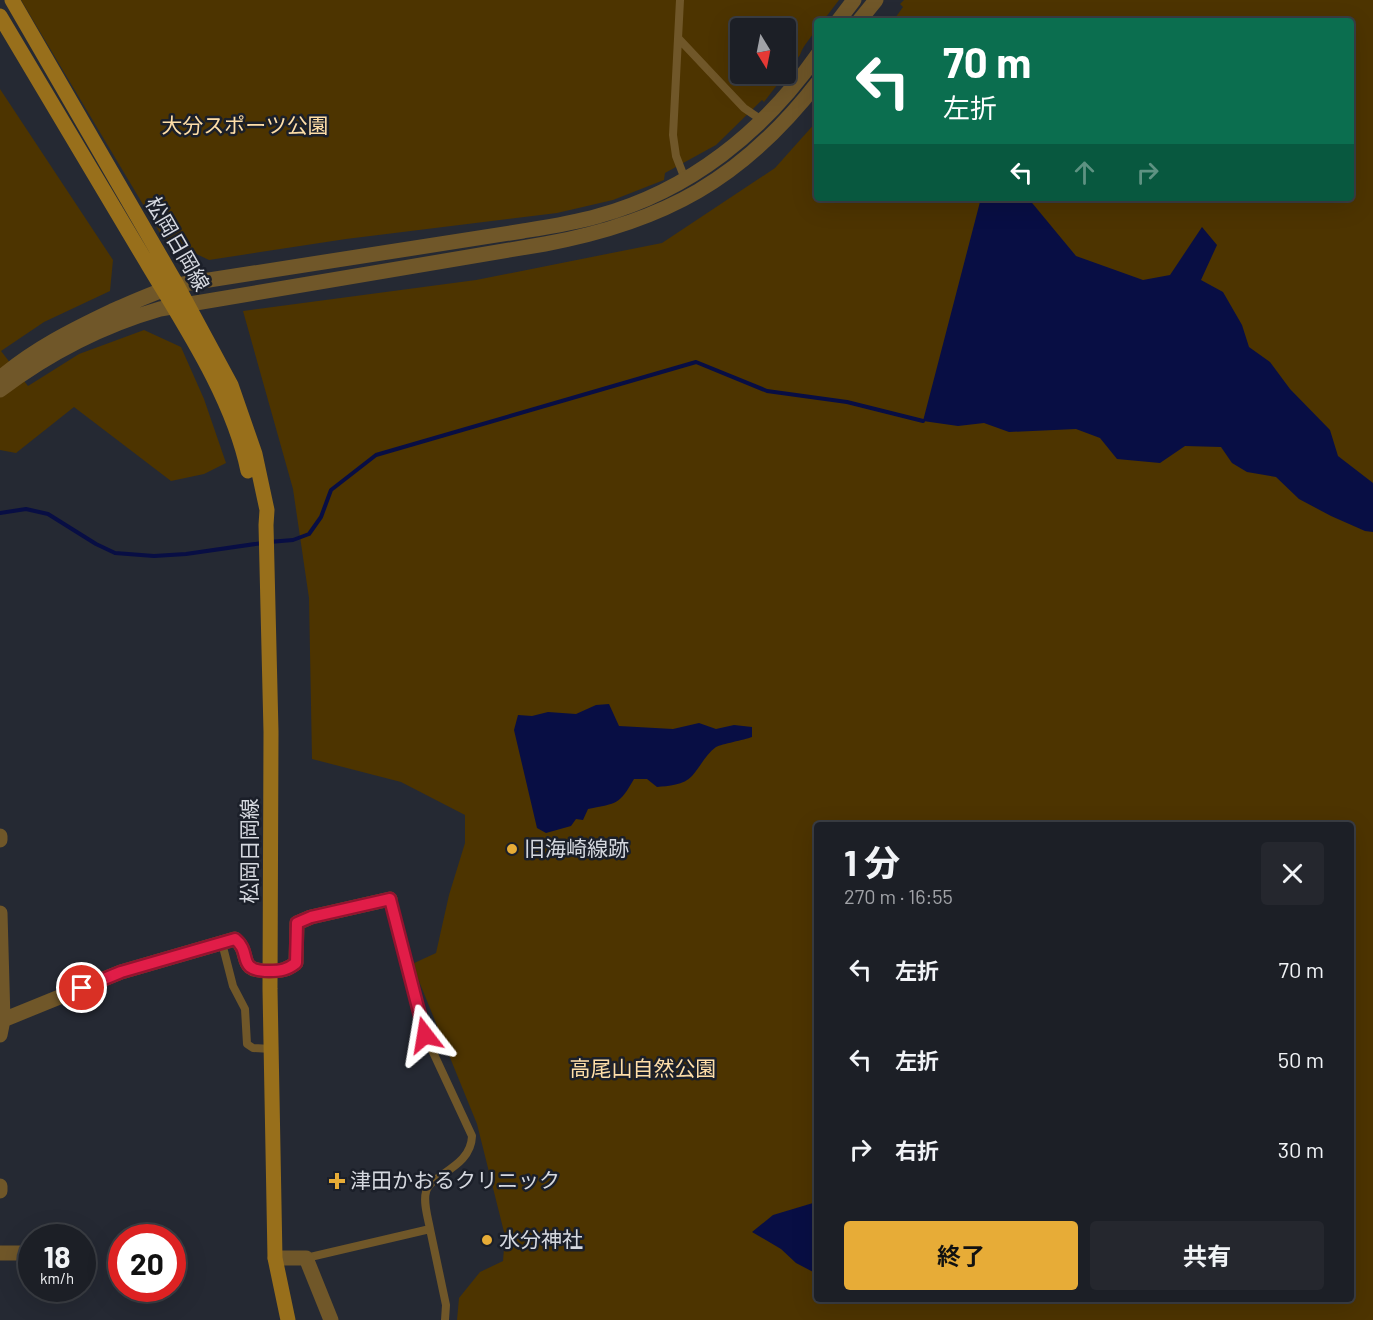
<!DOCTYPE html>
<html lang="ja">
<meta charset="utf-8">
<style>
body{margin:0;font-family:Barlow,"Noto Sans JP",sans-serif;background:#25272e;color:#f1f3f6;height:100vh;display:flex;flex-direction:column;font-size:22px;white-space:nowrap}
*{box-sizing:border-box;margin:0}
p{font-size:20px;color:#a0a2a7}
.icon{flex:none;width:33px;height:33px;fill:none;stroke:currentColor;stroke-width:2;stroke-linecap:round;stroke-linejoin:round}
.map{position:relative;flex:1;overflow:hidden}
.sheet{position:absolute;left:814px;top:822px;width:540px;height:480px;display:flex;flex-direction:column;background:#1c1f26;border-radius:6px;box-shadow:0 6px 24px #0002,0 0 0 2px #3a3d43}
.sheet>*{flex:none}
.banner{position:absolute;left:814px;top:18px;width:540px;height:183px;border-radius:6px;box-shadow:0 6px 24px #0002,0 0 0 2px #3a3d43;background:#0b6e4f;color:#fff;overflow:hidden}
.needle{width:39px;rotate:170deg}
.buttons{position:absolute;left:730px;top:18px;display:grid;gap:12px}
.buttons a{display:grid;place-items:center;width:66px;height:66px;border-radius:6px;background:#1c1f26;box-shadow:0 6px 24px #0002,0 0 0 2px #3a3d43;font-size:30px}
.speed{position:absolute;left:18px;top:1224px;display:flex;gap:12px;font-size:30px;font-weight:700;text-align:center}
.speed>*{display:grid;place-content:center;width:78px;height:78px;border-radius:50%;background:#1c1f26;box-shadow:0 6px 24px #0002,0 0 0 2px #3a3d43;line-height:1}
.speed small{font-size:15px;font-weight:400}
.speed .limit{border:9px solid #d22;background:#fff;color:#111}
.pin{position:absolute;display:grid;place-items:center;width:51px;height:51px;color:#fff;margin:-26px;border:3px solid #fff;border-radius:50%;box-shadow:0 2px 6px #0007}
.me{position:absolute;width:66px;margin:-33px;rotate:346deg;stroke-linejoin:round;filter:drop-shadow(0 0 4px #0008)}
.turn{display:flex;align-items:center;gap:21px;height:126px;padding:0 30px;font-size:27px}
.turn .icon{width:78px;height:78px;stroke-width:2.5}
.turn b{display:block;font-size:42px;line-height:51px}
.lanes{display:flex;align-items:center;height:57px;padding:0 30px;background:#0003;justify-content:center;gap:30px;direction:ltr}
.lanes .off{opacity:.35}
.round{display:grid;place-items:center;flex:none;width:63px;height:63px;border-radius:6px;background:#25272e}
.head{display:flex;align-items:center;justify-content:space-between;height:102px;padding:0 30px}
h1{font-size:36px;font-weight:700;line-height:45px}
.cta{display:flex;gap:12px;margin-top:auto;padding:12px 30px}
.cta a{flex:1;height:69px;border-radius:6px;background:#e7ac37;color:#111;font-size:24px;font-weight:700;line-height:69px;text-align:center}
.cta a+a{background:#25272e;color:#f1f3f6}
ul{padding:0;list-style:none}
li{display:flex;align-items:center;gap:18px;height:90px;padding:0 30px}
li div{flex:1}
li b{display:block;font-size:22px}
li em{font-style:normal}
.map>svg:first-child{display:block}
</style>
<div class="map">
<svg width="1373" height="1320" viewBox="0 0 1373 1320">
<rect width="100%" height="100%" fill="#252933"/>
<path fill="#4d3400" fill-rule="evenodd" d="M21,0H839L823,21H818C817,34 804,42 800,55L764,102L762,100L716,145L665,173L664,180L613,200L557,213L346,239L209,260L163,238ZM741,28H786V74H741Z
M904,0H1373V1320H457L459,1298L480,1272L503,1261L505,1236L477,1124L412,964L436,953L449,895L465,843V815L401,782L312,759L309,598L293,489L243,311L476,280L662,243L775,168L817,121L818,198H1352V21H893L903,7L900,4ZM818,825H1352V1299H818Z
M0,89L113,260L110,291L44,322L1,351L28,386L79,354L144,330L181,347L204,399L226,463L204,474L171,481L74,407L16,453L0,450Z"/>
<path fill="#080e44" d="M981,198H1028L1076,256L1143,280L1170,275L1202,227L1217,245L1201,280L1223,292L1242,325L1249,347L1270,362L1290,389L1330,430L1338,456L1373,483V532L1365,531L1331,516L1299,499L1276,477L1247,472L1232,463L1221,447L1185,446L1160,463L1117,459L1100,438L1076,429L1009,432L984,423L958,426L923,421Z
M609,704L619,726L673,729L699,723L716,729L734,725L752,727V737C744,740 722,744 716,747C706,754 700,767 692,776C684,785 668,786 657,787L647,779H634C619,805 618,803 588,809L583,820L576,819L571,826L546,833L537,828L514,730L518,715L532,716L548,712L576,714L596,705Z
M813,1203L817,1206V1274L796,1263L781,1249L752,1232L773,1215Z"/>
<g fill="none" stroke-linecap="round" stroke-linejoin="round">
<path stroke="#080e44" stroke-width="4" d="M0,513L26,509L48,514L96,544L115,553L154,556L186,554L262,543
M269,542L293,540L309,534L321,517L331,490L376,455L696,362L767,391L847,402L923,421"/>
<path stroke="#705729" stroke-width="8" d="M680,0L673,135L676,156L685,179
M679,39L744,108L763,121
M222,943L233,986L245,1009L247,1044L253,1048L271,1049
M430,1229L446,1305L445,1320
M306,1258L430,1229C428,1218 423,1202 426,1192C430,1174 471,1168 472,1136L425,1035L390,899"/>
<path stroke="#705729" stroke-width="15" d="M0,836V840
M0,913L3,1020L0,1035
M3,1020L121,972L235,939C253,954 235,971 269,971C281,971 287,970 296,963L297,923L311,917L390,899
M0,1191V1186
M0,1253H23
M275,1258H306L331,1320"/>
<path stroke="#705729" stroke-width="15" d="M838,21L854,0
M859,21L876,0
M0,378C34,349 72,330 112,311C133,302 155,292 177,285L523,231C548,227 574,223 598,216C690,191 764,131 818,54
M0,390C49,353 101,326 160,309L545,244C664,222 743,179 818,82"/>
<path stroke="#986f1b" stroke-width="15" d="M12,0L177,285L231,385L255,454L267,510L266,525L271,732L270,989L275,1258L288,1320
M0,16C49,99 98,181 147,263C184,325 233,398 248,471"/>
</g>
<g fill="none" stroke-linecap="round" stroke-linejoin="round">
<g stroke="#92132f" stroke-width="15">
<path id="route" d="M82,988L121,972L235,939C253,953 235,971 269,971C281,971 287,970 296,963L297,923L311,917L390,899L425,1035"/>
</g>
<use href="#route" stroke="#e11d48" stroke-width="10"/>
</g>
<g fill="#e7ac37" stroke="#1b1f29" stroke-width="2">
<circle cx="512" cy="849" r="6"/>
<path d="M334 1172h6v6h6v6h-6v6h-6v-6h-6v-6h6z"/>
<circle cx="487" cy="1240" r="6"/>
</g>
<g text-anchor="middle" stroke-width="5" stroke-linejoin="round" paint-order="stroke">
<g font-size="21" fill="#fedea8" stroke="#1b1f29">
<text x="245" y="133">大分スポーツ公園</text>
<text x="643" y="1076">高尾山自然公園</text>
</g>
<g font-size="21" fill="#d5d8df" stroke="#1b1f29">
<text transform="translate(177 244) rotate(60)" y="7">松岡日岡線</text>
<text transform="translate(250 851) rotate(-90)" y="7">松岡日岡線</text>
</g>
<g font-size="21" fill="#d5d8df" stroke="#1b1f29" text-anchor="start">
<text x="524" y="856">旧海崎線跡</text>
<text x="350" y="1188">津田かおるクリニック</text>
<text x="499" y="1247">水分神社</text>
</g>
</g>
</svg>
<div class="buttons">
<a><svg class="needle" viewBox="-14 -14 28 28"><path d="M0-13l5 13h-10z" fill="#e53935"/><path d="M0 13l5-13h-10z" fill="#a0a2a7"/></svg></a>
</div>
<div class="speed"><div>18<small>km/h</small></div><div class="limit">20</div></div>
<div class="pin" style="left:82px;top:988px;background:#d93025"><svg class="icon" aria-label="arrive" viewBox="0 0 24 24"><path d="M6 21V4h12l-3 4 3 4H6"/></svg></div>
<svg class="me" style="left:425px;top:1035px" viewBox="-20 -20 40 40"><path d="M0-17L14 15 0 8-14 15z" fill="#e11d48" stroke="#fff" stroke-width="4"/></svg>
<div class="banner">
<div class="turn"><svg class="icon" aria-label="left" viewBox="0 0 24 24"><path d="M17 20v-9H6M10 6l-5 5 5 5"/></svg><div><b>70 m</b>左折</div></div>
<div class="lanes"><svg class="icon" aria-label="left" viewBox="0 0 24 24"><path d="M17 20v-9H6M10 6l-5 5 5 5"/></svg><svg class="icon off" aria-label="ahead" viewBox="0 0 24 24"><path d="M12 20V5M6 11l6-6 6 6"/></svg><svg class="icon off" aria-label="right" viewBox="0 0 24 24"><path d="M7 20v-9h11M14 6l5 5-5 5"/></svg></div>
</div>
<section class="sheet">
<div class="head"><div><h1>1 分</h1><p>270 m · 16:55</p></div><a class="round"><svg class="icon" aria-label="close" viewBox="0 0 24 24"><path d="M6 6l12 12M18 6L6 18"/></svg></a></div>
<ul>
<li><svg class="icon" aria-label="left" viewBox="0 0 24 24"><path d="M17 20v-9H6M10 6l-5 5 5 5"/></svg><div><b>左折</b></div><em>70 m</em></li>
<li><svg class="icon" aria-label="left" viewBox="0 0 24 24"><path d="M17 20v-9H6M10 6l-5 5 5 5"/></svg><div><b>左折</b></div><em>50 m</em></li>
<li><svg class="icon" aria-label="right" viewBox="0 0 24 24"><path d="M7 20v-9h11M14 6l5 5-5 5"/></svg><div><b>右折</b></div><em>30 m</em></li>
</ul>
<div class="cta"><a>終了</a><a>共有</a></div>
</section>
</div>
